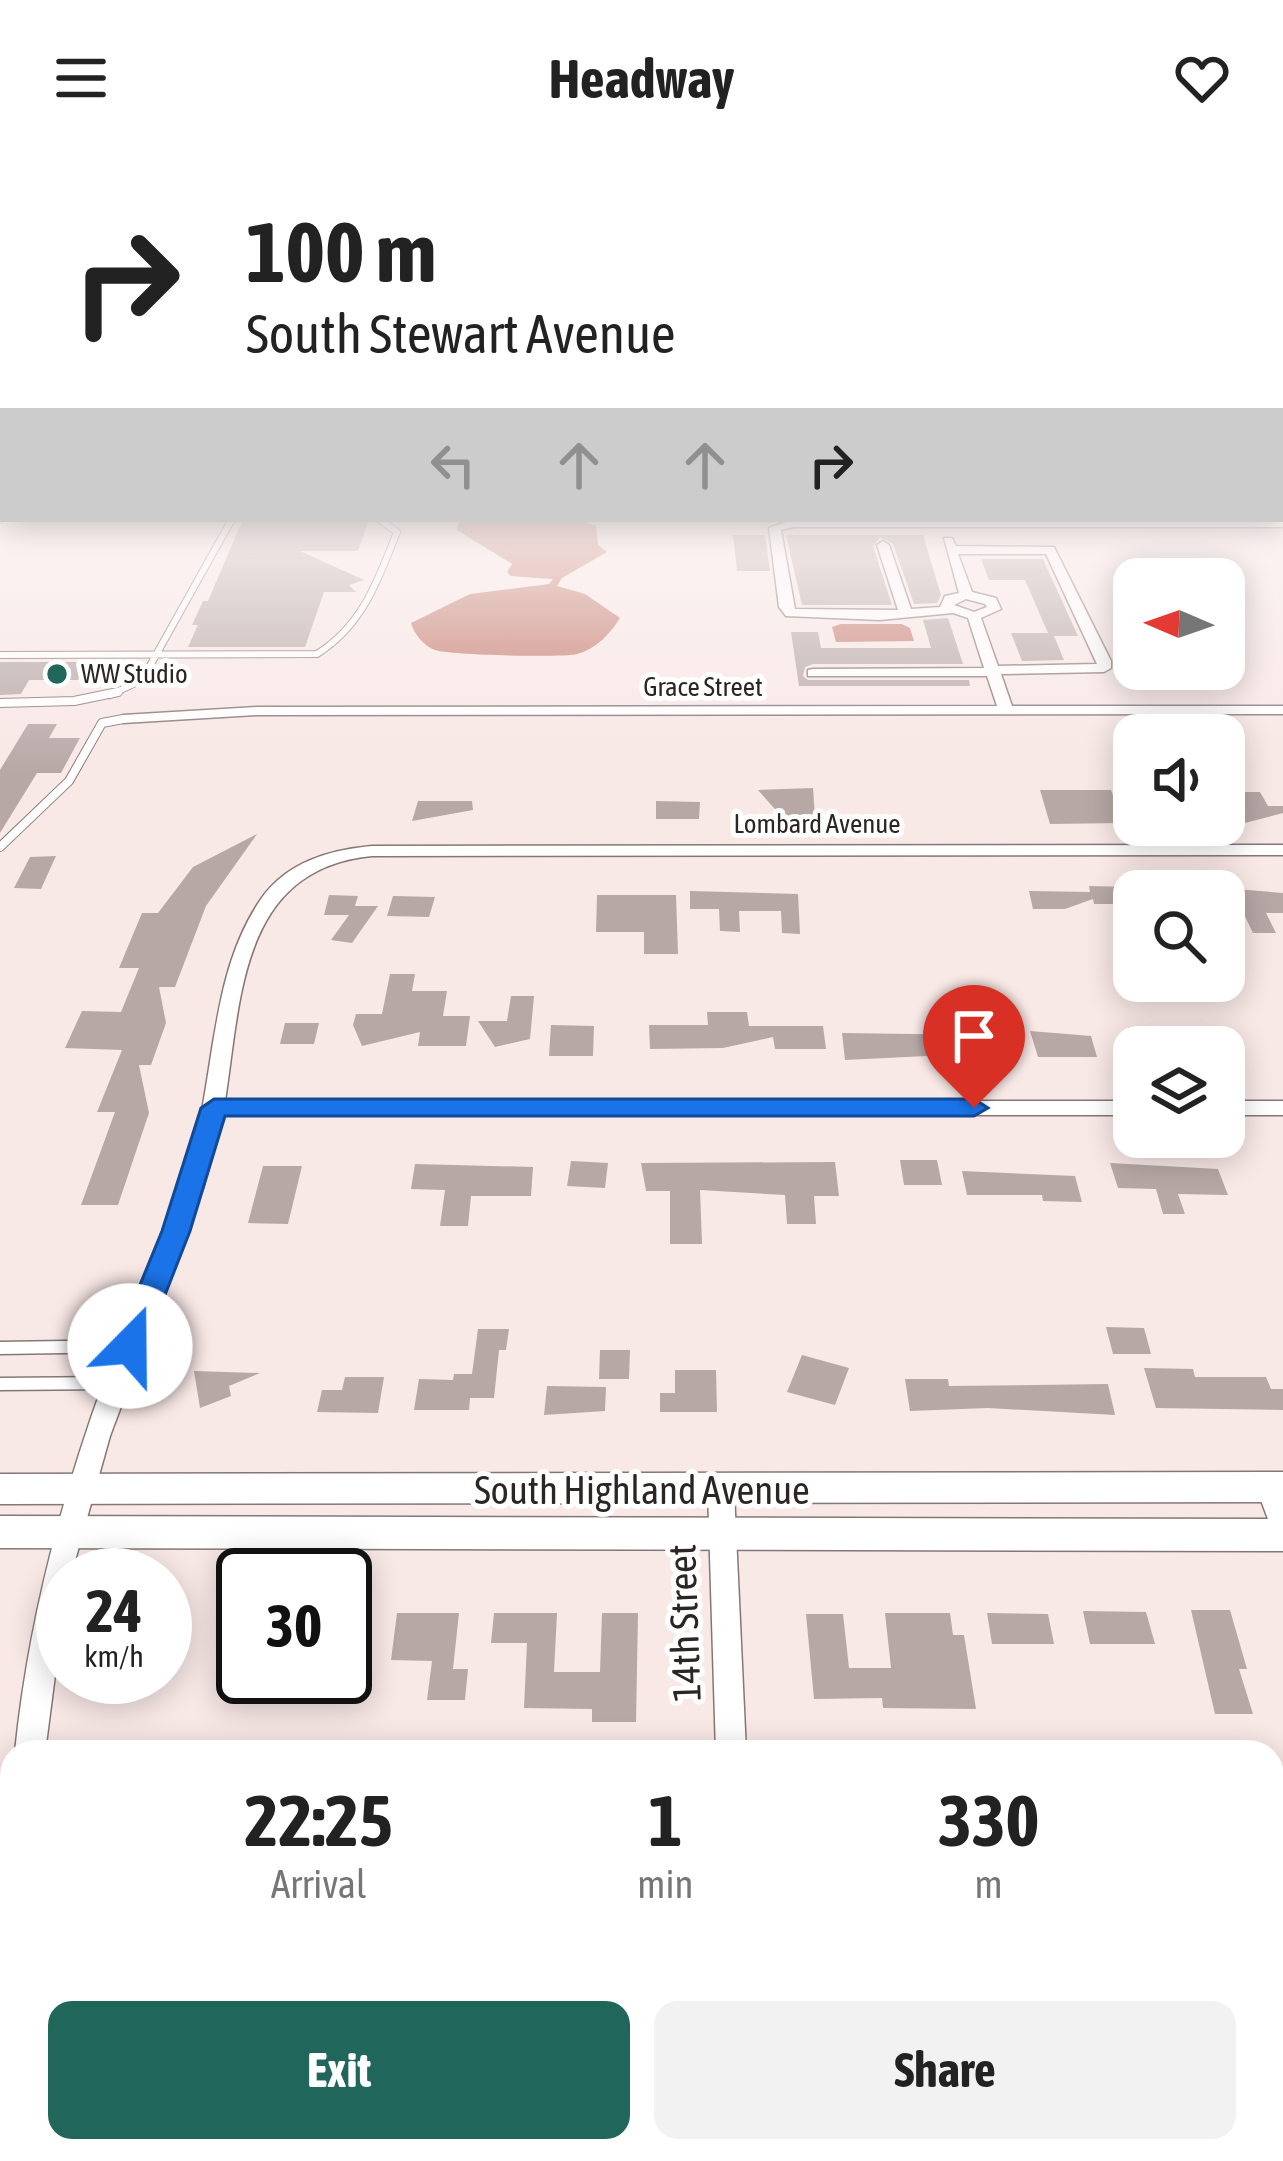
<!DOCTYPE html>
<style>
body{margin:0;font-family:"Asap Condensed",sans-serif;background:#f2f2f2;color:#222;height:100vh;display:flex;flex-direction:column;font-size:45px;white-space:nowrap}
*{box-sizing:border-box;margin:0}
p{font-size:39px;color:#767676}
.icon{flex:none;width:66px;height:66px;fill:none;stroke:currentColor;stroke-width:2;stroke-linecap:round;stroke-linejoin:round}
.map{position:relative;flex:1;overflow:hidden}
.side{position:absolute;left:0px;top:1584px;width:1284px;height:423px;display:flex;flex-direction:column;background:#fff;border-radius:36px 36px 0 0;box-shadow:0 6px 30px #0003}
.side>*{flex:none}
.top-card{position:absolute;left:0px;top:0px;width:1284px;height:366px;box-shadow:0 6px 30px #0003;background:#fff;color:#222;overflow:hidden}
.needle{width:78px;rotate:272deg}
.buttons{position:absolute;left:1113px;top:402px;display:grid;gap:24px}
.buttons a{display:grid;place-items:center;width:132px;height:132px;border-radius:24px;background:#fff;box-shadow:0 6px 30px #0003;font-size:60px}
.speed{position:absolute;left:36px;top:1392px;display:flex;gap:24px;font-size:60px;font-weight:700;text-align:center}
.speed>*{display:grid;place-content:center;width:156px;height:156px;border-radius:50%;background:#fff;box-shadow:0 6px 30px #0003;line-height:1}
.speed small{font-size:30px;font-weight:400}
.speed .limit{border:6px solid #111;border-radius:18px;background:#fff;color:#111}
.pin{position:absolute;display:grid;place-items:center;width:102px;height:102px;color:#fff;margin:-123px -51px;border-radius:50% 50% 50% 0;rotate:-45deg;box-shadow:0 0 12px #0007}
.pin .icon{rotate:45deg}
.me{position:absolute;width:132px;margin:-66px;rotate:22deg;stroke-linejoin:round;filter:drop-shadow(0 0 9px #0008)}
.turn{display:flex;align-items:center;gap:42px;height:252px;padding:0 48px;font-size:54px}
.turn .icon{width:156px;height:156px;stroke-width:2.5}
.turn b{display:block;font-size:84px;line-height:102px}
.lanes{display:flex;align-items:center;height:114px;padding:0 48px;background:#0003;justify-content:center;gap:60px;direction:ltr}
.lanes .off{opacity:.35}
.eta{display:flex;justify-content:space-evenly;align-items:center;height:204px;text-align:center}
.eta b{font-size:72px;font-weight:700;line-height:84px}
.cta{display:flex;gap:24px;margin-top:auto;padding:24px 48px}
.cta a{flex:1;height:138px;border-radius:24px;background:#20665a;color:#fff;font-size:48px;font-weight:700;line-height:138px;text-align:center}
.cta a+a{background:#f2f2f2;color:#222}
header{display:flex;justify-content:space-between;align-items:center;height:156px;padding:0 48px;background:#fff;font-size:54px;font-weight:700}
.map>svg:first-child{display:block}
</style>
<header><svg class="icon" aria-label="menu" viewBox="0 0 24 24"><path d="M4 6h16M4 12h16M4 18h16"/></svg>Headway<svg class="icon" aria-label="heart" viewBox="0 0 24 24"><path d="M12 20l-8-8c-3-5 5-10 8-4 3-6 11-1 8 4z"/></svg></header>
<div class="map">
<svg width="1283" height="2005" viewBox="0 0 1283 2005">
<rect width="100%" height="100%" fill="#f8e8e6"/>
<path fill="#c2796d" d="M459,363H578L596,370L598,389L607,396L562,422L557,430L585,438L620,462C610,478 596,493 577,498C563,502 448,499 435,494C424,490 414,478 411,467L470,438L549,428L553,423L511,420L507,416L512,408L457,374Z
M841,468H902L910,472L914,485L836,486L832,471Z"/>
<path fill="#b7a8a6" d="M243,363H369L358,395H300L364,424L349,429L356,436H324L305,491H188L198,469H192L203,445H208Z
M733,379H765L770,415H737Z
M786,379H923L941,439L937,447L914,448L893,388L880,381L873,390L892,449H802Z
M981,403H1043L1078,480H1054L1064,504L1022,505L1011,477H1048L1025,424H989Z
M948,462L963,508H813L805,511L803,520L808,524H969L970,530H799L791,476H818L821,492H931L923,464Z
M0,506H88L78,524H29L21,538L0,539Z
M28,568H57L49,582H80L61,617H37L0,677V614Z
M813,632L815,662L788,668L758,634Z
M1040,634H1111L1123,667L1050,668Z
M1235,636H1260L1268,650H1283V657L1241,668L1224,657V650H1242Z
M418,645H472L473,654L412,665Z
M656,645L700,646L699,663H656Z
M257,678L206,750L175,831H159L166,867L151,909H139L149,957L118,1049H81L115,956H97L122,894L65,892L82,855L121,856L139,812H119L142,757H158L193,711Z
M56,700L41,733L14,732L30,701Z
M1089,730L1134,731V748H1094L1093,743L1065,753H1033L1029,735L1090,736Z
M1224,732L1283,737V757H1266L1276,777H1253L1240,750H1224Z
M690,735L798,738L800,778L782,777L781,755H739L740,776L720,775L719,753H690Z
M329,739L358,740L355,750H378L352,787L331,784L349,759H324Z
M597,739H676L678,798H644V776H596Z
M393,740L435,741L429,761L387,760Z
M390,818H415L412,835H447L443,860H470L466,890H418L420,876L362,890L353,869L356,858H382Z
M511,840H534L530,883L495,891L478,865H507Z
M707,856H747L749,870H823L826,893H775L773,881L723,892L650,893L649,869H708Z
M285,867H319L314,888H280Z
M551,869L594,870L593,900H549Z
M1165,870L1174,891H1136L1128,871Z
M1030,875L1091,880L1097,901H1038Z
M842,877L984,879L988,897L845,904Z
M900,1004H937L942,1029H904Z
M571,1005L608,1007L605,1032L567,1030Z
M835,1006L839,1040H814L816,1068H787L785,1039L700,1034L702,1088H670V1035H646L641,1007Z
M1110,1007L1218,1013L1228,1039L1178,1038L1185,1058H1163L1156,1033L1118,1032Z
M415,1008L533,1011L531,1040H471L468,1070H440L445,1034L411,1033Z
M263,1010H302L288,1068L248,1067Z
M962,1015L1075,1020L1082,1046L1043,1045L1042,1039H967Z
M1106,1171L1144,1172L1151,1198H1113Z
M478,1173H509L506,1194H499L494,1242H470L469,1254H414L419,1223L453,1224L454,1218H472Z
M600,1194H630L629,1223H599Z
M802,1199L849,1212L835,1249L787,1236Z
M1144,1212L1193,1213L1195,1221H1266L1271,1233H1283V1254L1156,1252Z
M675,1214H716L717,1256H660V1237H675Z
M194,1215L260,1217L229,1230L231,1240L200,1252Z
M345,1221H384L378,1257L317,1256L322,1234H342Z
M905,1223H948L949,1230L1108,1228L1115,1259L988,1252L910,1255Z
M547,1230L606,1231L605,1255L544,1259Z
M1191,1454H1230L1247,1513H1239L1253,1558H1215Z
M1083,1455L1146,1456L1155,1488H1090Z
M397,1457H459L453,1513H468L465,1544H427L432,1505L391,1504Z
M494,1457H557L554,1516H600L602,1457H638L636,1566H592V1553L524,1552L527,1487H491Z
M885,1457H950L953,1479H964L976,1553L883,1552L882,1542L814,1543L806,1458H843L849,1512H891Z
M987,1457L1048,1458L1054,1488H992Z"/>
<g fill="none" stroke-linecap="round" stroke-linejoin="round">
<g stroke="#857775" stroke-width="8">
<path id="service-far2" d="M0,364L3,360
M0,499L317,498C363,469 378,424 397,376L379,363
M110,539L142,524L232,363"/>
</g>
<g stroke="#857775" stroke-width="10">
<path id="service-far1" d="M0,547L74,545L118,536
M0,691L69,625L102,567L123,563"/>
</g>
<g stroke="#857775" stroke-width="15">
<path id="service" d="M0,1192L130,1190
M0,1228L114,1227"/>
</g>
<g stroke="#857775" stroke-width="3">
<path id="minor" d="M794,363H1283V371H794L781,374L795,453L898,454L877,389L883,385L889,389L911,453L940,451L945,440L959,437L944,382H952L956,390L1054,391L1111,505V512L1104,516L1001,518L1012,550H1283V558L257,559L123,567L116,563L123,559L257,551L997,550L987,520H808V514L813,513L984,512L968,462L953,457L880,464L786,460L779,451L769,372ZM958,398H1046L1097,508L998,510L981,462L1001,453L996,442L972,436ZM966,443L985,448L987,451L974,456L954,449Z
M1283,689V699L372,700C240,713 241,842 225,945H1134V959H223L203,1032L110,1280L71,1419H63V1458L45,1596H15C28,1468 60,1346 104,1225C132,1152 168,1080 190,1005C216,919 209,819 261,743C287,706 329,694 372,690Z
M1224,945H1283V959H1224Z
M1269,1320L1278,1324L1283,1334V1382L1274,1379L1256,1331L1260,1324Z
M721,1324L730,1328L734,1335L746,1596H716L708,1335L712,1328Z
M12,1901V1983L0,1988V1906Z
M730,1995H766L767,2005H731Z"/>
</g>
<g stroke="#857775" stroke-width="3">
<path id="secondary" d="M1283,1316V1346L0,1348V1318Z
M0,1360L1283,1363V1395L0,1392Z"/>
</g>
<use href="#service-far2" stroke="#fff" stroke-width="6"/>
<use href="#service-far1" stroke="#fff" stroke-width="8"/>
<use href="#service" stroke="#fff" stroke-width="12"/>
<use href="#minor" fill="#fff" fill-rule="evenodd"/>
<use href="#secondary" fill="#fff" fill-rule="evenodd"/>
</g>
<linearGradient id="sky" x2="0" y2="1"><stop stop-color="#999cb7"/><stop offset="0.54" stop-color="#fcf5f4"/><stop offset="1" stop-color="#fcf5f4" stop-opacity="0"/></linearGradient>
<rect width="1283" height="616" fill="url(#sky)"/>
<path fill="#1a73e8" stroke="#114b97" stroke-width="3" d="M214,943H974L988,952L974,960H225L190,1075L145,1190L141,1198H119L115,1190L162,1075L201,952Z"/>
<circle fill="#20665a" stroke="#fff" stroke-width="4.5" cx="57" cy="518" r="12"/>
<g text-anchor="middle" stroke-width="10" stroke-linejoin="round" paint-order="stroke">
<g font-size="27" fill="#2b2524" stroke="#fff" text-anchor="start">
<text x="81" y="527">WW Studio</text>
</g>
<g font-size="27" fill="#2b2524" stroke="#fff">
<text x="703" y="540">Grace Street</text>
<text x="817" y="677">Lombard Avenue</text>
</g>
<g font-size="39" fill="#2b2524" stroke="#fff">
<text x="642" y="1348">South Highland Avenue</text>
<text transform="translate(684 1467) rotate(-92)" y="14">14th Street</text>
</g>
</g>
</svg>
<div class="buttons">
<a><svg class="needle" viewBox="-14 -14 28 28"><path d="M0-13l5 13h-10z" fill="#e53935"/><path d="M0 13l5-13h-10z" fill="#767676"/></svg></a>
<a><svg class="icon" aria-label="sound" viewBox="0 0 24 24"><path d="M4 9h4l5-4v14l-5-4H4zM17 9q2 3 0 6"/></svg></a>
<a><svg class="icon" aria-label="search" viewBox="0 0 24 24"><circle cx="10" cy="10" r="6"/><path d="M15 15l6 6"/></svg></a>
<a><svg class="icon" aria-label="layers" viewBox="0 0 24 24"><path d="M12 4l9 5-9 5-9-5zM3 14l9 5 9-5"/></svg></a>
</div>
<div class="speed"><div>24<small>km/h</small></div><div class="limit">30</div></div>
<div class="pin" style="left:974px;top:952px;background:#d93025"><svg class="icon" aria-label="arrive" viewBox="0 0 24 24"><path d="M6 21V4h12l-3 4 3 4H6"/></svg></div>
<svg class="me" style="left:130px;top:1190px" viewBox="-20 -20 40 40"><circle r="19" fill="#fff"/><path d="M0-13L10 11 0 6-10 11z" fill="#1a73e8"/></svg>
<div class="top-card">
<div class="turn"><svg class="icon" aria-label="right" viewBox="0 0 24 24"><path d="M7 20v-9h11M14 6l5 5-5 5"/></svg><div><b>100 m</b>South Stewart Avenue</div></div>
<div class="lanes"><svg class="icon off" aria-label="left" viewBox="0 0 24 24"><path d="M17 20v-9H6M10 6l-5 5 5 5"/></svg><svg class="icon off" aria-label="ahead" viewBox="0 0 24 24"><path d="M12 20V5M6 11l6-6 6 6"/></svg><svg class="icon off" aria-label="ahead" viewBox="0 0 24 24"><path d="M12 20V5M6 11l6-6 6 6"/></svg><svg class="icon" aria-label="right" viewBox="0 0 24 24"><path d="M7 20v-9h11M14 6l5 5-5 5"/></svg></div>
</div>
<section class="side">
<div class="eta">
<div><b>22:25</b><p>Arrival</p></div>
<div><b>1</b><p>min</p></div>
<div><b>330</b><p>m</p></div>
</div>
<div class="cta"><a>Exit</a><a>Share</a></div>
</section>
</div>
